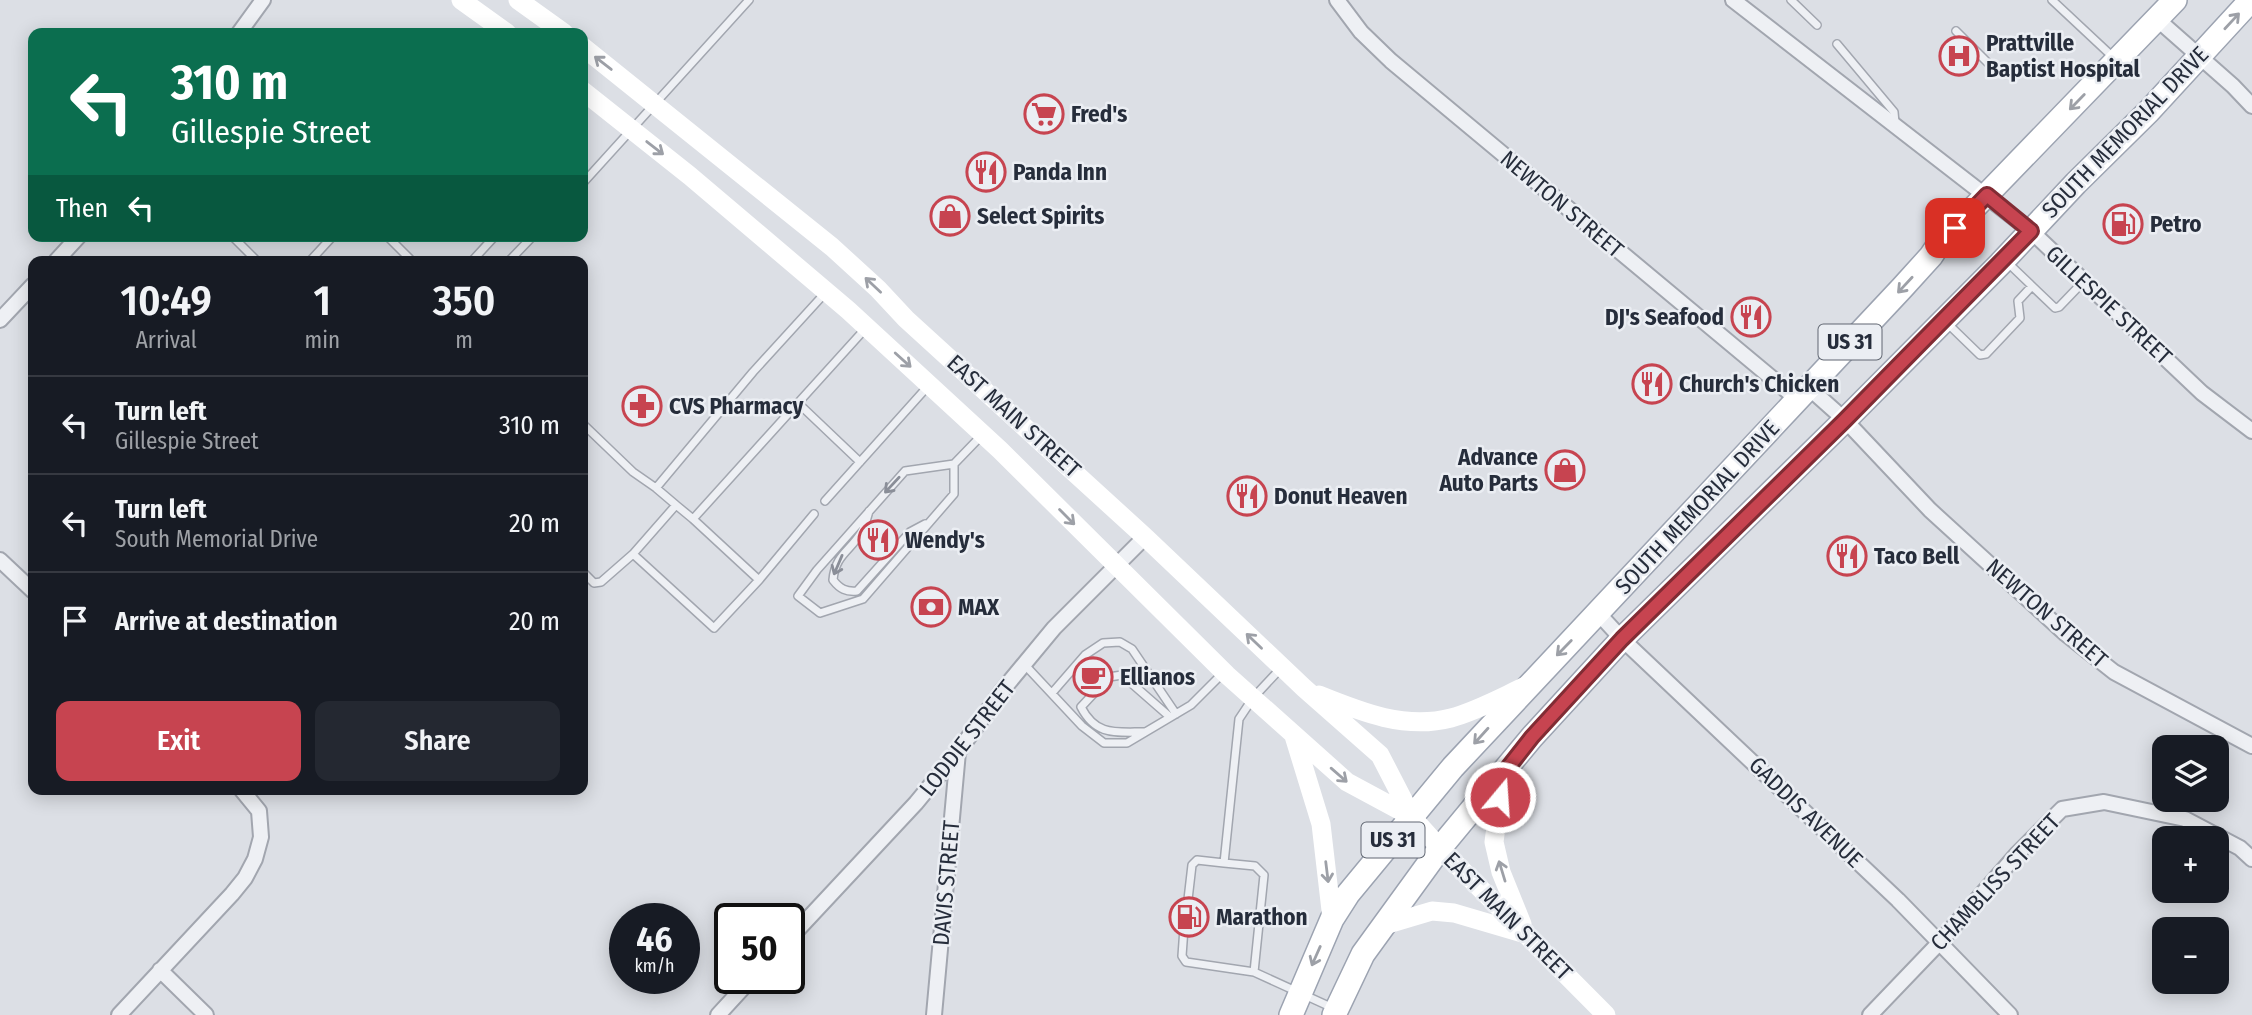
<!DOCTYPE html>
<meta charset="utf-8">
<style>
body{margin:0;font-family:"Fira Sans Condensed",sans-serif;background:#242831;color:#f1f3f6;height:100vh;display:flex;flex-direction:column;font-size:26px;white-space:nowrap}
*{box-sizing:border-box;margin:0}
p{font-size:23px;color:#9ea1a6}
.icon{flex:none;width:38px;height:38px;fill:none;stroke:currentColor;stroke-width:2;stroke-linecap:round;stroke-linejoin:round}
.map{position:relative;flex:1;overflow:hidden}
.sheet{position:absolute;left:28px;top:256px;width:560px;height:539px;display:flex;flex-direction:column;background:#171b24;border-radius:14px;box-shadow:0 4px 18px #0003}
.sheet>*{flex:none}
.guide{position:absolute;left:28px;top:28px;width:560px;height:214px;border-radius:14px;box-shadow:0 4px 18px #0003;background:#0b6e4f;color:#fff;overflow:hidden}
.fabs{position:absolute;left:2152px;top:735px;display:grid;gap:14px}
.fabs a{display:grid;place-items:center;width:77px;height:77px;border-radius:14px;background:#171b24;box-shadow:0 4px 18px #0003;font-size:35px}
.speed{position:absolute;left:609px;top:903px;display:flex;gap:14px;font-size:35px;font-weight:700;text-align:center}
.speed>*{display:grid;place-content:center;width:91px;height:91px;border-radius:50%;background:#171b24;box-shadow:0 4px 18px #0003;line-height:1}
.speed small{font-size:18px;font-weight:400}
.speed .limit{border:4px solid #111;border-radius:10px;background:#fff;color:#111}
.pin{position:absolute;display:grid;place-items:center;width:60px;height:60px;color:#fff;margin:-30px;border-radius:14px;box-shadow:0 4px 10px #0006}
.me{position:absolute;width:77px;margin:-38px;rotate:18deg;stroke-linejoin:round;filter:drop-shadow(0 0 5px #0008)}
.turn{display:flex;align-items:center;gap:24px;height:147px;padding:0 28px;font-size:32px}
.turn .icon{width:91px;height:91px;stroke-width:2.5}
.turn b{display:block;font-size:49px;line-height:60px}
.then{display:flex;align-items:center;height:66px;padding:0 28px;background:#0003;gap:14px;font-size:26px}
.eta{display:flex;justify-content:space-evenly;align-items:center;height:119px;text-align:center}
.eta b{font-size:42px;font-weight:600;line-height:49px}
.primary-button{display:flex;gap:14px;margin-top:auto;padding:14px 28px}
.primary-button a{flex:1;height:80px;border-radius:14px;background:#c74450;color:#fff;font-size:28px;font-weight:600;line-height:80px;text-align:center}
.primary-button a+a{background:#242831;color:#f1f3f6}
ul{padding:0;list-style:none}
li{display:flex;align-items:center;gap:21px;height:98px;padding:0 28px;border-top:2px solid #363941}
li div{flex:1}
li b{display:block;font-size:26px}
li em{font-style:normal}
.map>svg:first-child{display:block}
</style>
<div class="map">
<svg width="2252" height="1015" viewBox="0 0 2252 1015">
<rect width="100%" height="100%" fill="#dcdfe5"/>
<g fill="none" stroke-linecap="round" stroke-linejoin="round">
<g stroke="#a2a6af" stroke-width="10">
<path id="lane" d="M1791,0L1817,25
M2052,0L2114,58
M1956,31L1995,70
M1837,44L1894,112L1895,123
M583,183L749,0
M232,236L257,261
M387,236L412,261
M310,261L333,236
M472,261L495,236
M509,261L533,236
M2007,262L2032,286
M1947,323L1980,355L1986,354L2020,318L2018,301L2032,286L2055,308L2059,307L2084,281
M798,403L860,462
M583,424L633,472L656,488L676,505L633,554L601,582L594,583L583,572
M954,464V494L863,599L820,613L798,596L817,570L905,471L954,464L982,435
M656,488L753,372L826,292
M825,501L929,385
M676,505L693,519
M869,511C867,518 865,527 861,533C850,551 835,555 833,580C840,589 846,592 857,591L910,532L925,524
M633,554L714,628L759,580L693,519L865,329
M759,580L814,514
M1024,664L1082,726L1104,743H1127L1191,705L1223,673
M1281,668L1253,698L1239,719L1224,863L1255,866L1264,875L1254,972L1333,1008
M1052,693L1085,655L1103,643L1120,642L1132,649L1176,714
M1144,732C1115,732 1096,736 1081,707L1109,677L1122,675L1170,717
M1187,908L1192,865L1197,860L1224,863
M1184,928L1182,956L1186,962L1254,972"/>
</g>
<g stroke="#a2a6af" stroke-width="18">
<path id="street" d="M1337,0L1361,32L1391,61L1797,399
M1733,0L2031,231L2202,393L2252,431
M2157,19L2233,86L2252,106
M239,33L263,0
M56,261L79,236
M0,320L33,285
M1808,387L1845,420L1930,510L2066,634L2114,672L2252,746
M0,560L33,591
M1598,613L1622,639L1898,900L2010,1015
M789,939L916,803L958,752L1001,692L1054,628L1145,537
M160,970L206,1015
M119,1015L232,894L245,878L255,859L261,837L259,811L241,789
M718,1015L752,978
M934,1015L958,752
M1870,1015L1939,943L2018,853L2062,809L2104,802L2185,819L2240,848L2252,859"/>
</g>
<g stroke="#9ca3b1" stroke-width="26">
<path id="primary" d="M1291,1015L1332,919L1348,894L1453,767L1902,288L1931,256L1939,244L2175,0
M1334,1015L1363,954L1440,848L1532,737L1622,639L1845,420L2000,264L2076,183L2149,111L2251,0"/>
</g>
<use href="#lane" stroke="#eef0f4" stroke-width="7"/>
<use href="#street" stroke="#eef0f4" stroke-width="14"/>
<path stroke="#fff" stroke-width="19" d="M461,0L507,33
M518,0L564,33
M583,47L832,247L878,289L906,319L1145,537L1304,688L1380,755L1412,817L1440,848L1606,1015
M583,91L690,176L848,310L1000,450L1227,675L1347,782L1412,817
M1319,695C1361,712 1405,730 1451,718C1477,711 1502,697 1526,686
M1294,736L1321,824L1332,919
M1503,774L1494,842L1501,872L1522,924
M1385,925L1432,911L1454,913L1522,933"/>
<use href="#primary" stroke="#fff" stroke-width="23"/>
</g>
<defs><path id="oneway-shaft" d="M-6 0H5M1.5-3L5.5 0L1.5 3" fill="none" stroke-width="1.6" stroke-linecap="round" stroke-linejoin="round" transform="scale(1.75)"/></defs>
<g stroke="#9da0a7">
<use href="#oneway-shaft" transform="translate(2232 21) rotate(-47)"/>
<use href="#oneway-shaft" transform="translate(603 63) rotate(-142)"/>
<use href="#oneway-shaft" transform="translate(2077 102) rotate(134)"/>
<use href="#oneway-shaft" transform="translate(655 148) rotate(38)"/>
<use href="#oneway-shaft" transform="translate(873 285) rotate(-137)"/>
<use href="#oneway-shaft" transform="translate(1905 285) rotate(133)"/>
<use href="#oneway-shaft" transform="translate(903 360) rotate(42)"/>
<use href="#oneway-shaft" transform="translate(1067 517) rotate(45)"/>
<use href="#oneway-shaft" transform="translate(1254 641) rotate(-136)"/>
<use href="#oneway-shaft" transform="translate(1564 648) rotate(134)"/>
<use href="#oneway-shaft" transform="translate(1481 736) rotate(132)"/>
<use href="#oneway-shaft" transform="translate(1339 775) rotate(41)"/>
<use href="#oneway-shaft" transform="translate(1502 871) rotate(-107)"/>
<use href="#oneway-shaft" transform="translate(1327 872) rotate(83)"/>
<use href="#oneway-shaft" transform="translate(1316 956) rotate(114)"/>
</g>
<g stroke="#8a8e98">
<use href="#oneway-shaft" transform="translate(892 485) rotate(133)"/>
<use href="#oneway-shaft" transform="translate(838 565) rotate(113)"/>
</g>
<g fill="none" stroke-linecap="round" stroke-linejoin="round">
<g stroke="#812c34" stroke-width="18">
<path id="route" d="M1500,797L1503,774L1532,737L1622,639L1845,420L2031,231L1987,195L1955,228"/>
</g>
<use href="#route" stroke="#c74450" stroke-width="12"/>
</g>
<defs>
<g id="hospital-ring" transform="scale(2.0125)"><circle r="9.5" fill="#ebeef3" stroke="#c74450" stroke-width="1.5"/><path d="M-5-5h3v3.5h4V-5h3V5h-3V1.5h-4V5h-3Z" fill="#c74450"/></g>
<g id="supermarket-ring" transform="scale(2.0125)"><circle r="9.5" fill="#ebeef3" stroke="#c74450" stroke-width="1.5"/><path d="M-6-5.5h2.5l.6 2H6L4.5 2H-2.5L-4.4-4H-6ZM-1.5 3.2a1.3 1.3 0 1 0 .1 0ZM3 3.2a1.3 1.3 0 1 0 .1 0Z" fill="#c74450"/></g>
<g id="restaurant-ring" transform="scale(2.0125)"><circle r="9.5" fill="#ebeef3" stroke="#c74450" stroke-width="1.5"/><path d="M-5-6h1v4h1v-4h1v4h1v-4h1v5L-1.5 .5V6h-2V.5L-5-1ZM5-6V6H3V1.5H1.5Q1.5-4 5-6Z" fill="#c74450"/></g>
<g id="shop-ring" transform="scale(2.0125)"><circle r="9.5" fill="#ebeef3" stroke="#c74450" stroke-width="1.5"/><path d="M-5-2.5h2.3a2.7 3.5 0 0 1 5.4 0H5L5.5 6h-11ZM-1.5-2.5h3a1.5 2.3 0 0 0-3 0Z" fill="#c74450"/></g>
<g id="fuel-ring" transform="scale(2.0125)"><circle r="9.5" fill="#ebeef3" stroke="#c74450" stroke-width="1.5"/><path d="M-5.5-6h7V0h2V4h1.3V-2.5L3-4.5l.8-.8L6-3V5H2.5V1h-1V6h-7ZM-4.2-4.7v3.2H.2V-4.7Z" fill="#c74450"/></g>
<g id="pharmacy-ring" transform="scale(2.0125)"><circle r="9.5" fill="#ebeef3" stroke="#c74450" stroke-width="1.5"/><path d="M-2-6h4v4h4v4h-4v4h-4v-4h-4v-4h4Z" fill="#c74450"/></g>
<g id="bank-ring" transform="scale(2.0125)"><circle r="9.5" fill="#ebeef3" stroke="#c74450" stroke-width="1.5"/><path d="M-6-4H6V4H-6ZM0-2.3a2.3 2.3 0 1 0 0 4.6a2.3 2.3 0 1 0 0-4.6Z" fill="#c74450"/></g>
<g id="cafe-ring" transform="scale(2.0125)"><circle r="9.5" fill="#ebeef3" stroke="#c74450" stroke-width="1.5"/><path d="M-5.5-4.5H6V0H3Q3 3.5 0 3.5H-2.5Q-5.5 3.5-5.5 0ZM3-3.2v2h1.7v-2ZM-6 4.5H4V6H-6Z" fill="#c74450"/></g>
</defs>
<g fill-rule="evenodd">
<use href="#hospital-ring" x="1959" y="56"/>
<use href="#supermarket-ring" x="1044" y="114"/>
<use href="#restaurant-ring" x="986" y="172"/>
<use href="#shop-ring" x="950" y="216"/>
<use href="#fuel-ring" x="2123" y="224"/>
<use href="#restaurant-ring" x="1751" y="317"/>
<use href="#restaurant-ring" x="1652" y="384"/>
<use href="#pharmacy-ring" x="642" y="406"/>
<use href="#shop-ring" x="1565" y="470"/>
<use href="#restaurant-ring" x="1247" y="496"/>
<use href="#restaurant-ring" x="878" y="540"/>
<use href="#restaurant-ring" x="1847" y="556"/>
<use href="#bank-ring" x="931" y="607"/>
<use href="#cafe-ring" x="1093" y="677"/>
<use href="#fuel-ring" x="1189" y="917"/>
</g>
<g text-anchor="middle" stroke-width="5" stroke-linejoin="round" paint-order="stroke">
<g fill="#ebeef3" stroke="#616772" stroke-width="2">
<rect x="1818.5" y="324.5" width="63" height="35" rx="5"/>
<rect x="1361.5" y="822.5" width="63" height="35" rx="5"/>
</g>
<g font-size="21" font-weight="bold" fill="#262d3b">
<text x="1850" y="349">US 31</text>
<text x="1393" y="847">US 31</text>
</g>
<g font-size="23" font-weight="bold" fill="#262d3b" stroke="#ebeef3" text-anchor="start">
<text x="1986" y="51">Prattville<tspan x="1986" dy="26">Baptist Hospital</tspan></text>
<text x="1071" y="122">Fred's</text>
<text x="1013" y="180">Panda Inn</text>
<text x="977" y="224">Select Spirits</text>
<text x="2150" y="232">Petro</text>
<text x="1724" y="325" text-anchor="end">DJ's Seafood</text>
<text x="1679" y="392">Church's Chicken</text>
<text x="669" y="414">CVS Pharmacy</text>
<text x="1538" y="465" text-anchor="end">Advance<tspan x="1538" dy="26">Auto Parts</tspan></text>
<text x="1274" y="504">Donut Heaven</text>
<text x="905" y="548">Wendy's</text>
<text x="1874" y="564">Taco Bell</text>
<text x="958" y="615">MAX</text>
<text x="1120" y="685">Ellianos</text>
<text x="1216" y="925">Marathon</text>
</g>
<g font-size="23" fill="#262d3b" stroke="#ebeef3">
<text transform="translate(2125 132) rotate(-46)" y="8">SOUTH MEMORIAL DRIVE</text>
<text transform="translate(1562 204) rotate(40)" y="8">NEWTON STREET</text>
<text transform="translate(2109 305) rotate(43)" y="8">GILLESPIE STREET</text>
<text transform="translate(1014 416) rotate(42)" y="8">EAST MAIN STREET</text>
<text transform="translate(1697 507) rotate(-47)" y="8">SOUTH MEMORIAL DRIVE</text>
<text transform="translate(2047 613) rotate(41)" y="8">NEWTON STREET</text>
<text transform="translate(967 738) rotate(-52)" y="8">LODDIE STREET</text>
<text transform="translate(1806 812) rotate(44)" y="8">GADDIS AVENUE</text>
<text transform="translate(1995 882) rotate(-47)" y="8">CHAMBLISS STREET</text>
<text transform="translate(946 883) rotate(-85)" y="8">DAVIS STREET</text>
<text transform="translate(1508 916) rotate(45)" y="8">EAST MAIN STREET</text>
</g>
</g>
</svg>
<div class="fabs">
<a><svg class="icon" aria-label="layers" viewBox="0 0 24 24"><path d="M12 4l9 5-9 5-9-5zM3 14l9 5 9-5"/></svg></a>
<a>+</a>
<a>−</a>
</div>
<div class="speed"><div>46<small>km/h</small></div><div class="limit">50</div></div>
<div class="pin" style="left:1955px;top:228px;background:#d93025"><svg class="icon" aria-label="arrive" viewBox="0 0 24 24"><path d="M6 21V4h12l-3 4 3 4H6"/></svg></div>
<svg class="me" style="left:1500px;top:797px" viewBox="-20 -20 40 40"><circle r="17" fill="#c74450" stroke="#fff" stroke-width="3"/><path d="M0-11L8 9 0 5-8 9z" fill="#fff"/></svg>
<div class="guide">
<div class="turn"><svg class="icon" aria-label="left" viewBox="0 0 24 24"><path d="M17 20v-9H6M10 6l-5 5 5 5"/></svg><div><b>310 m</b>Gillespie Street</div></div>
<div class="then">Then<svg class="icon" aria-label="left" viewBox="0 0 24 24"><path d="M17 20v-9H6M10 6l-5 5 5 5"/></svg></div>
</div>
<section class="sheet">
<div class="eta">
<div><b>10:49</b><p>Arrival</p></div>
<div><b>1</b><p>min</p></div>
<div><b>350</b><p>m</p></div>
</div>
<ul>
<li><svg class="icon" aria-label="left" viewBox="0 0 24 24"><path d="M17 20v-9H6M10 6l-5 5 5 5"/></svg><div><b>Turn left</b><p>Gillespie Street</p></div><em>310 m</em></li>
<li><svg class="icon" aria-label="left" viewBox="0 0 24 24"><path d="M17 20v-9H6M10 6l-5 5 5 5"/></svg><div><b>Turn left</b><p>South Memorial Drive</p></div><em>20 m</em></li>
<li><svg class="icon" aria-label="arrive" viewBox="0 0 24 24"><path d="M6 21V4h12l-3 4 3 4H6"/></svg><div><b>Arrive at destination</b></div><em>20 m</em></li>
</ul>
<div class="primary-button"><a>Exit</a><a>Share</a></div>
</section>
</div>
